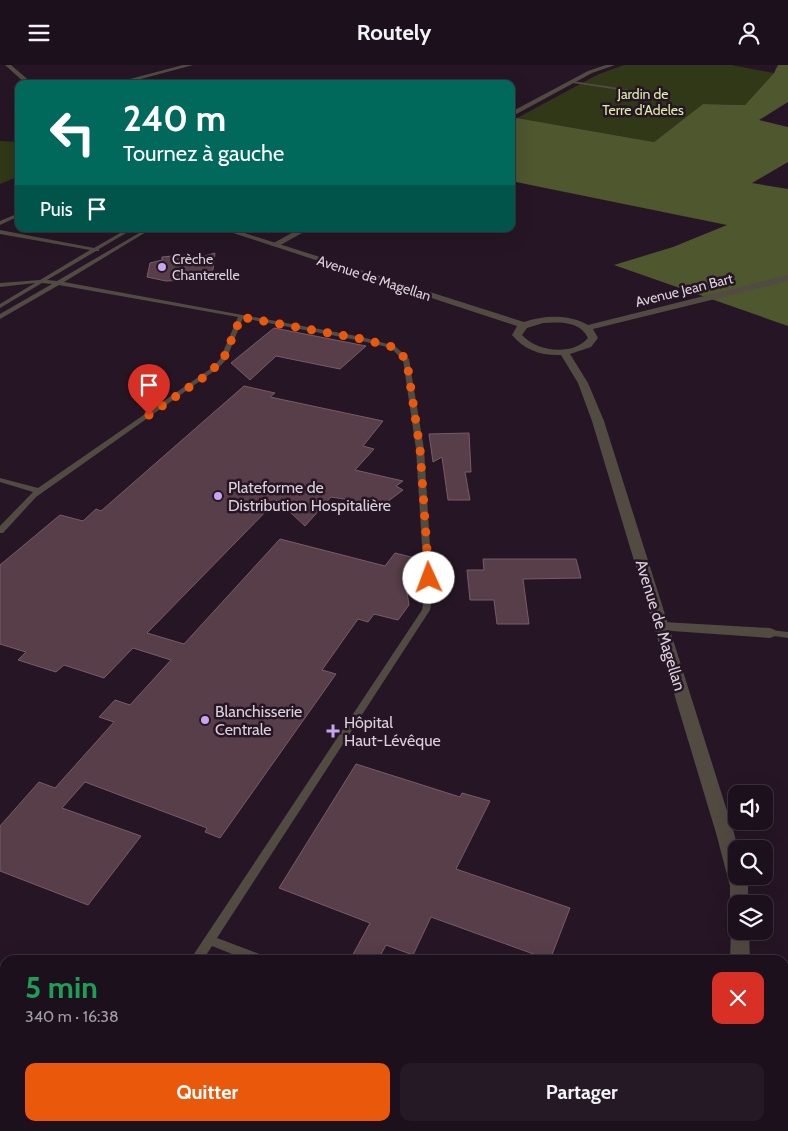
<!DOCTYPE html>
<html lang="fr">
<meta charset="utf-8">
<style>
body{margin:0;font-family:Cabin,sans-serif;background:#251925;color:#f1f3f6;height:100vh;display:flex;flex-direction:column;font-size:19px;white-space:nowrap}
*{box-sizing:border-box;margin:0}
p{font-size:16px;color:#a09da3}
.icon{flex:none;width:28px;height:28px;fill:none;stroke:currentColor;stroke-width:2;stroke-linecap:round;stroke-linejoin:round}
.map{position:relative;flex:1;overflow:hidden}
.panel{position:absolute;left:0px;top:890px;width:789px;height:176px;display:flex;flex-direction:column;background:#1c101c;border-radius:15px 15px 0 0;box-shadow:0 5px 20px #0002,0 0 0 1px #3a303b}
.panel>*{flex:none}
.banner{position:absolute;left:15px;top:15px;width:500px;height:152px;border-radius:10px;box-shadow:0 5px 20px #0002,0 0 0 1px #3a303b;background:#00695c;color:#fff;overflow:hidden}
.controls{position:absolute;left:728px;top:720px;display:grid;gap:10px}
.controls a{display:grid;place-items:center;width:45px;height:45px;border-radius:10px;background:#1c101c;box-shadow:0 5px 20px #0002,0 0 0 1px #3a303b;font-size:25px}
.pin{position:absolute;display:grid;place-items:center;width:42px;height:42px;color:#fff;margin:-51px -21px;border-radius:50% 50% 50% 0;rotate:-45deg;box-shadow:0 0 5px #0007}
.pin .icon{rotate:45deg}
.me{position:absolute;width:55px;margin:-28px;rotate:358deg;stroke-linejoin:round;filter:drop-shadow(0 0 4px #0008)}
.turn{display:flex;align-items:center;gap:18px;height:105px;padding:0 25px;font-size:22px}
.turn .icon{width:65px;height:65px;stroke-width:2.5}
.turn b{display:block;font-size:35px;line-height:42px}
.then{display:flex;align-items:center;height:48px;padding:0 25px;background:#0003;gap:10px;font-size:19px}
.round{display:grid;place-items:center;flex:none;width:52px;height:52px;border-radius:10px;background:#251925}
.headline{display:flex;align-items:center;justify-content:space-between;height:85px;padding:0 25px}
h1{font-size:30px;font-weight:700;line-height:38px;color:#1e9e55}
.action{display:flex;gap:10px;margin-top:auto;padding:10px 25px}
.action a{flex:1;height:58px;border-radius:10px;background:#ea580c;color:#fff;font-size:20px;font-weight:700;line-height:58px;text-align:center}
.action a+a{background:#251925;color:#f1f3f6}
header{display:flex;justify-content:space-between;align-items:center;height:65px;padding:0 25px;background:#1c101c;font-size:22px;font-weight:700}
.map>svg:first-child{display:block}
</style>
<header><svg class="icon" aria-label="menu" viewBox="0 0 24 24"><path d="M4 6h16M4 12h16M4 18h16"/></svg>Routely<svg class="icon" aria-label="person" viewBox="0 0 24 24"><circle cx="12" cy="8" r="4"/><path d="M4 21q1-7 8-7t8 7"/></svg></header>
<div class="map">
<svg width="788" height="1066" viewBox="0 0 788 1066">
<rect width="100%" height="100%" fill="#261625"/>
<path fill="#313818" d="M624,0H731L774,8L745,40L703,39L654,77L517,53L599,9Z
M0,76L19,77V111L0,119Z"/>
<path fill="#4e572e" d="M778,0H788V37L759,55L788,62V97L752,118L788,124V261L614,200L673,182L727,160L511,116V57L517,53L654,77L703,39L745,40L774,8Z"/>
<path fill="#573e48" stroke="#775c67" d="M215,188L213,205L202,208V211L187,215L166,216L147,212L150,198L162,195V192L184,190L197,193Z
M274,263L366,281L340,304L276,291L250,315L231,298Z
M244,321L275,328L270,332L383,356L363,381L374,384L355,405L403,416L396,421L403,425L383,440L331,432L305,461L277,435L147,568L184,579L280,474L385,501L395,488L415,493L409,516L406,520L409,540L398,555L374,549L368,557L358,554L322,605L336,609L220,773L205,767L207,763L85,717L62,743L141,771L88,840L0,806V761L39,717L55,723L114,657L99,652L115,635L130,640L171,595L133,583L104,613L64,600L56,607L18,595L26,587L0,579V500L60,450L83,456L96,444L101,446Z
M469,368L471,407H465L470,435H448L442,392L433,397L429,369Z
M483,494H576L581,513L523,514L529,559H497L494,535H470L467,505H484Z
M356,699L460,732L462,728L490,736L456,804L570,843L550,895L431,852L413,890L386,880L378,895H350L370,858L279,823Z"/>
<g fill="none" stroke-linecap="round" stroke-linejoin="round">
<path fill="#524b42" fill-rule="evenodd" d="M572,16L646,27L648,28L646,29L573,18Z
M19,148V151L0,160V156Z
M127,164H133L99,184V186H96L47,215L57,216L146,164H151L64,217L362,272L395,281L409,294L424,384L433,529L430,545L217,873L265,891L267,895H247L212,881L203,895H190L422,545L425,529L416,384L403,295L391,283L362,276L243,253L226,295L217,304L36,432L3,468H0V461L33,427L0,417V413L38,423L213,302L220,294L238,252L59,220L0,254V249L52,219L42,218L0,243V239L35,218L0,222V218L40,215L90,185L0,169V165L94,183Z
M770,565L788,567V573L767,570L765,568L767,566Z
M78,1061H93L91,1066H76Z
M688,1061H712L714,1066H690Z"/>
<path fill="#524b42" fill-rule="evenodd" d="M183,0H193L122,19H111Z
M606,0H615L592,8L511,52V47L588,6Z
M299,164H309L277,182L270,180Z
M663,557L770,563L775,565L777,568L775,571L770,573L658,565L656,562L658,559Z"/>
<path fill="#524b42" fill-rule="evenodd" d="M5,0H11L33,19H26Z
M221,164H232L524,257C544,250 569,249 588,260L788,210V216L593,264L598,273L591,282L570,289L588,318L604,356L734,768L738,784H736V811H745L748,821V839H736V846L732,844L730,839V821L716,768L592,356L578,318L561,290C542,291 524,285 512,270L517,261ZM543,258C559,257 580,256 588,273C573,291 537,287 522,270L527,263Z
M736,859V866H749L750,895H730L731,866L733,860Z
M706,1061H728L727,1066H705Z"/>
</g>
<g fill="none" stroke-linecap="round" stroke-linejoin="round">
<path stroke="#ea580c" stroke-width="9" stroke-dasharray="0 16.2" d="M149,350L204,312L223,295L241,252L362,274L393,282L406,294L408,304L420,384L429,513"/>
</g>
<g fill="#c7a6ef" stroke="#261625" stroke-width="2">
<circle cx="162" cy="202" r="5"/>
<circle cx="218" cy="431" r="5"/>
<circle cx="205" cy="655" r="5"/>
<path d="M330.5 658.5h5v5h5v5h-5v5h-5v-5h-5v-5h5z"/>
</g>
<g text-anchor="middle" stroke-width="5" stroke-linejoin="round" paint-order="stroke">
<g font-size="14" fill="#dceda6" stroke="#261625">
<text x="643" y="34">Jardin de<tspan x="643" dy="16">Terre d'Adeles</tspan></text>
</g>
<g font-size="14" fill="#dbd0da" stroke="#261625" text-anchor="start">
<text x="172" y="199">Crèche<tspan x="172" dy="16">Chanterelle</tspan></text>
</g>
<g font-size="14" fill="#dbd0da" stroke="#261625">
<text transform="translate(374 213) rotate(18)" y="5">Avenue de Magellan</text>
<text transform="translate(684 225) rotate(-14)" y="5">Avenue Jean Bart</text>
</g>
<g font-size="16" fill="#dbd0da" stroke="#261625" text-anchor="start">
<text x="228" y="428">Plateforme de<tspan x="228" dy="18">Distribution Hospitalière</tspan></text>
<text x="215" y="652">Blanchisserie<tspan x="215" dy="18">Centrale</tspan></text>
<text x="344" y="663">Hôpital<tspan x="344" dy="18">Haut-Lévêque</tspan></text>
</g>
<g font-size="16" fill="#dbd0da" stroke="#261625">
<text transform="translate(661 560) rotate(73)" y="6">Avenue de Magellan</text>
</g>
</g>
</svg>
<div class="controls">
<a><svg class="icon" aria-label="sound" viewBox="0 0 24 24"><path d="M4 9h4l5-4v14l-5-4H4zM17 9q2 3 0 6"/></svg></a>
<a><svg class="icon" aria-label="search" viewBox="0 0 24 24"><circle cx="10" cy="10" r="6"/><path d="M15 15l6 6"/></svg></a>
<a><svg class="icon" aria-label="layers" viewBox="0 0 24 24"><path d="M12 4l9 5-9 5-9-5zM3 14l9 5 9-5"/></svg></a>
</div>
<div class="pin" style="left:149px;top:350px;background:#d93025"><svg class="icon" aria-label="arrive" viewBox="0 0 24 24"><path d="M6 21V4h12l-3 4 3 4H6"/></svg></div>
<svg class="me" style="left:429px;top:513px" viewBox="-20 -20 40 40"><circle r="19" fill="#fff"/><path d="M0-13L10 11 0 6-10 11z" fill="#ea580c"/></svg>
<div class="banner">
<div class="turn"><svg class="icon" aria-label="left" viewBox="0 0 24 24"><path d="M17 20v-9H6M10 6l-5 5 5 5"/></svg><div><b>240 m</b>Tournez à gauche</div></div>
<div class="then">Puis<svg class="icon" aria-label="arrive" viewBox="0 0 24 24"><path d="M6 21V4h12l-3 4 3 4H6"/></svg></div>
</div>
<section class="panel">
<div class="headline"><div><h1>5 min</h1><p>340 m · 16:38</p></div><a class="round" style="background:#d93025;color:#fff"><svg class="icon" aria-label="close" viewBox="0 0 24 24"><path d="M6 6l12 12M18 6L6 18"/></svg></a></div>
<div class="action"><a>Quitter</a><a>Partager</a></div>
</section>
</div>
